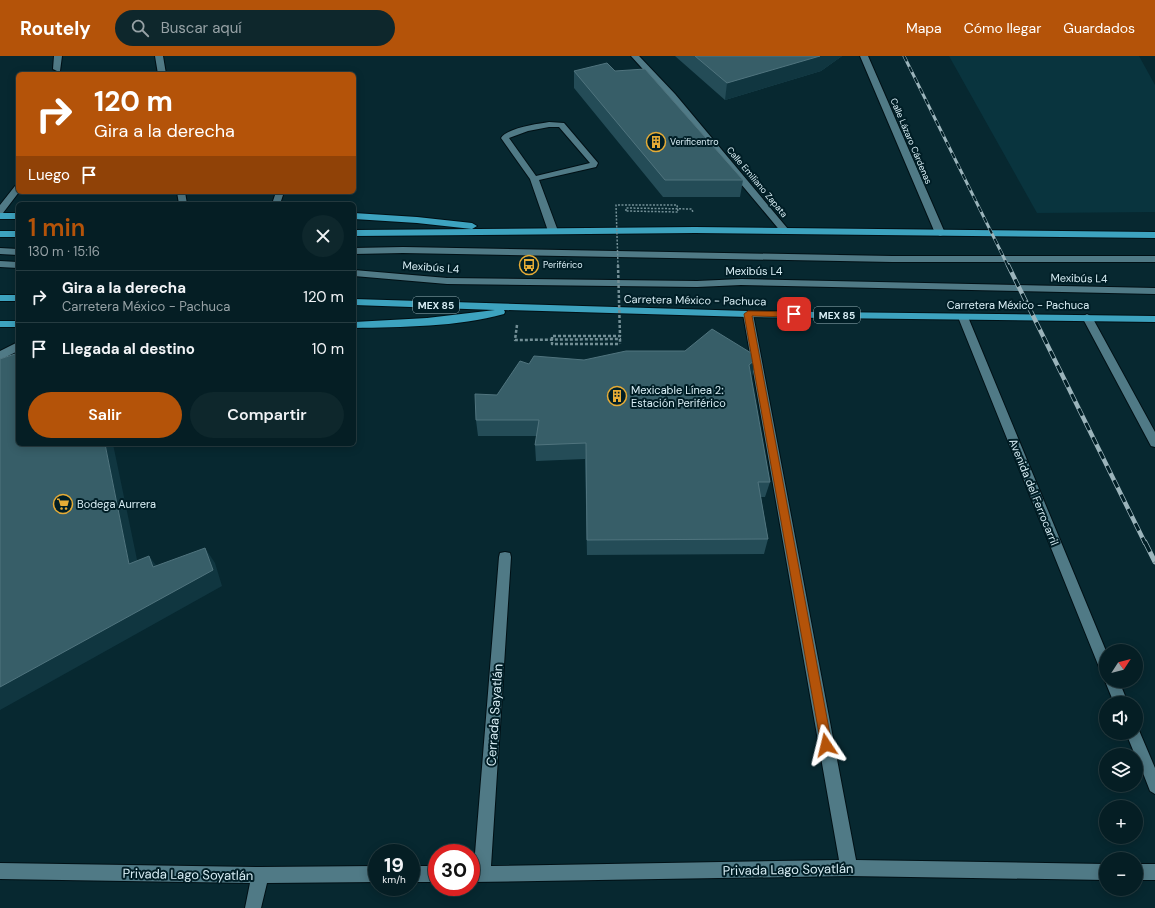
<!DOCTYPE html>
<html lang="es">
<meta charset="utf-8">
<style>
body{margin:0;font-family:"DM Sans",sans-serif;background:#0e272c;color:#f1f3f6;height:100vh;display:flex;flex-direction:column;font-size:15px;white-space:nowrap}
*{box-sizing:border-box;margin:0}
p{font-size:13px;color:#97a2a6}
.icon{flex:none;width:22px;height:22px;fill:none;stroke:currentColor;stroke-width:2;stroke-linecap:round;stroke-linejoin:round}
.map{position:relative;flex:1;overflow:hidden}
.details{position:absolute;left:16px;top:146px;width:340px;height:244px;display:flex;flex-direction:column;background:#051e24;border-radius:6px;box-shadow:0 2px 10px #0003,0 0 0 1px #263c41}
.details>*{flex:none}
.hud{position:absolute;left:16px;top:16px;width:340px;height:122px;border-radius:6px;box-shadow:0 2px 10px #0003,0 0 0 1px #263c41;background:#b45309;color:#fff;overflow:hidden}
.needle{width:26px;rotate:54deg}
.tools{position:absolute;left:1099px;top:588px;display:grid;gap:8px}
.tools a{display:grid;place-items:center;width:44px;height:44px;border-radius:50%;background:#051e24;box-shadow:0 2px 10px #0003,0 0 0 1px #263c41;font-size:20px}
.speed{position:absolute;left:368px;top:788px;display:flex;gap:8px;font-size:20px;font-weight:700;text-align:center}
.speed>*{display:grid;place-content:center;width:52px;height:52px;border-radius:50%;background:#051e24;box-shadow:0 2px 10px #0003,0 0 0 1px #263c41;line-height:1}
.speed small{font-size:10px;font-weight:400}
.speed .limit{border:6px solid #d22;background:#fff;color:#111}
.pin{position:absolute;display:grid;place-items:center;width:34px;height:34px;color:#fff;margin:-17px;border-radius:8px;box-shadow:0 2px 6px #0006}
.me{position:absolute;width:44px;margin:-22px;rotate:350deg;stroke-linejoin:round;filter:drop-shadow(0 0 3px #0008)}
.turn{display:flex;align-items:center;gap:14px;height:84px;padding:0 12px;font-size:18px}
.turn .icon{width:52px;height:52px;stroke-width:2.5}
.turn b{display:block;font-size:28px;line-height:34px}
.then{display:flex;align-items:center;height:38px;padding:0 12px;background:#0003;gap:8px;font-size:15px}
.round{display:grid;place-items:center;flex:none;width:42px;height:42px;border-radius:21px;background:#0e272c}
.overview{display:flex;align-items:center;justify-content:space-between;height:68px;padding:0 12px}
h1{font-size:24px;font-weight:600;line-height:30px;color:#b45309}
.button{display:flex;gap:8px;margin-top:auto;padding:8px 12px}
.button a{flex:1;height:46px;border-radius:24px;background:#b45309;color:#fff;font-size:16px;font-weight:600;line-height:46px;text-align:center}
.button a+a{background:#0e272c;color:#f1f3f6}
ul{padding:0;list-style:none}
li{display:flex;align-items:center;gap:12px;height:52px;padding:0 12px;border-top:1px solid #263c41}
li div{flex:1}
li b{display:block;font-size:15px}
li em{font-style:normal}
header{display:flex;align-items:center;gap:24px;box-sizing:border-box;height:56px;padding:0 20px;background:#b45309;color:#fff}
header strong{font-size:19px}
nav{display:flex;gap:22px;margin-inline-start:auto;font-size:14px}
.search{width:280px;height:36px;background:#0e272c;display:flex;align-items:center;gap:10px;box-sizing:border-box;padding:0 14px;border-radius:22px;color:#97a2a6;font-size:15px}
.map>svg:first-child{display:block}
</style>
<header>
<strong>Routely</strong>
<div class="search"><svg class="icon" aria-label="search" viewBox="0 0 24 24"><circle cx="10" cy="10" r="6"/><path d="M15 15l6 6"/></svg>Buscar aquí</div>
<nav><a>Mapa</a><a>Cómo llegar</a><a>Guardados</a></nav>
</header>
<div class="map">
<svg width="1155" height="852" viewBox="0 0 1155 852">
<rect width="100%" height="100%" fill="#072830"/>
<path fill="#09343e" d="M949,0H1139L1155,29V156L1037,157Z"/>
<g fill="none" stroke-linecap="round" stroke-linejoin="round">
<g stroke="#001015" stroke-width="2">
<path id="lane" d="M549,66L564,67L598,107L596,111L539,124L558,175L553,178L548,175L530,123L501,82C507,72 537,68 549,66ZM549,71H559L590,107L536,120L509,82L528,75Z
M18,129V136H19L3,157L0,158V149L15,130Z
M276,136H284L280,148H272Z
M403,191L892,200H1155V206H892L403,197L354,198V192Z
M0,192L18,193V199L0,198Z
M0,205L18,206V212L0,211Z
M354,214L447,222L697,225L741,223L1155,232V238L741,229L697,231L447,228L354,220Z
M18,286V295L0,304V295Z"/>
</g>
<g stroke="#001015" stroke-width="2">
<path id="street" d="M54,0H62L60,15H57L53,13Z
M155,0H163L166,18H158Z
M631,0H639L675,38L788,173L790,175L788,177H782L669,42Z
M860,0H868L945,177L943,179L940,180L935,177Z
M177,136H185L187,148H179Z
M748,255L753,258L856,804L1106,808V824L849,820L471,826V810H474L499,501L500,497L505,496L510,497L511,501L491,810L839,804L743,258Z
M963,258L968,261L1106,595V617L1101,616L1099,611L958,261Z
M1087,258L1092,261L1155,376V391L1151,390L1082,261Z
M1106,623V625H1119L1128,647H1114L1105,625Z
M1136,671L1138,672L1155,712V738L1150,735L1136,699H1135L1126,677H1136Z
M0,807L260,811L377,810V826L267,827L261,852H245L250,827L0,823Z
M1136,808H1155V824H1136Z
M411,810H437V826H411Z"/>
</g>
<g stroke="#001015" stroke-width="2">
<path id="highway" d="M0,157H18V163H0Z
M354,157L417,161L472,167L477,170L472,173L417,167L354,163Z
M695,171L1155,176V182L695,177L354,180V174Z
M0,175H18V181H0Z
M0,239H18V245H0Z
M354,243L748,255L1155,260V266L748,261L504,254L505,256L504,258C458,271 401,271 354,272V266L427,262L495,254L354,249Z
M0,265H18V271H0Z"/>
</g>
<path stroke="#738f96" stroke-width="1.5" stroke-dasharray="2 1.5" stroke-linecap="butt" d="M626,155V152L692,153L693,157"/>
<path stroke="#738f96" stroke-width="2.5" stroke-dasharray="3 2" stroke-linecap="butt" d="M517,269L515,284L620,283V288"/>
<use href="#lane" fill="#507a86" fill-rule="evenodd"/>
<use href="#street" fill="#507a86" fill-rule="evenodd"/>
<use href="#highway" fill="#3da3bf" fill-rule="evenodd"/>
<g stroke="#9bb4bb" stroke-width="3">
<path id="rail-far2" d="M904,0L1008,210"/>
</g>
<g stroke="#9bb4bb" stroke-width="4.5">
<path id="rail-far1" d="M1008,209L1145,487"/>
</g>
<g stroke="#9bb4bb" stroke-width="5">
<path id="rail" d="M1145,486L1155,506"/>
</g>
<use href="#rail-far2" stroke="#001e26" stroke-width="2" stroke-dasharray="6" stroke-linecap="butt"/>
<use href="#rail-far1" stroke="#001e26" stroke-width="3" stroke-dasharray="8" stroke-linecap="butt"/>
<use href="#rail" stroke="#001e26" stroke-width="3.5" stroke-dasharray="11" stroke-linecap="butt"/>
<path stroke="#738f96" stroke-width="1.5" stroke-dasharray="2 1.5" stroke-linecap="butt" d="M618,210L616,149H677L678,156L626,155"/>
<path stroke="#738f96" stroke-width="2.5" stroke-dasharray="3 2" stroke-linecap="butt" d="M618,209L620,280H552V288H620"/>
</g>
<path fill="#244c57" d="M675,0H842L821,15L725,44Z
M574,15H615L743,124L740,141H663L574,32Z
M756,303L752,320L751,321L770,426L765,441H761L768,483L764,498L587,499L585,403L536,405L535,389L537,380H478L476,364L497,339L529,308L584,304Z"/>
<path fill="#103640" d="M820,0H842L821,15L725,44L727,27Z
M756,303L752,320L745,325L749,309Z
M105,388H113L141,523L129,508Z
M205,492L215,507L222,530L0,654V631Z
M149,500L161,516L153,511Z"/>
<path fill="#375e68" stroke="#50747e" d="M695,0H820L727,27Z
M607,7L615,15L645,13L743,124H665L574,15Z
M712,273L756,300V303L749,309L770,426H758L768,483L587,484L586,387L535,389L539,364H476L475,338L497,339L520,305L529,308L534,300L584,304L626,295H685Z
M18,297V388H105L129,508L149,500L153,511L205,492L213,514L0,631V303Z"/>
<path fill="#b45309" stroke="#753606" d="M748,255L794,256L798,258L794,261L752,260L832,689L830,693L826,695L822,693L821,689L744,258Z"/>
<defs>
<g id="building-ring" transform="scale(1)"><circle r="9.5" fill="#001e26" stroke="#e6ac36" stroke-width="1.5"/><path d="M-4-6H4V6H1V3H-1V6H-4ZM-2.5-4.3h1.7v1.8h-1.7ZM.8-4.3h1.7v1.8H.8ZM-2.5-1h1.7V.8h-1.7ZM.8-1h1.7V.8H.8Z" fill="#e6ac36"/></g>
<g id="bus-ring" transform="scale(1)"><circle r="9.5" fill="#001e26" stroke="#e6ac36" stroke-width="1.5"/><path d="M-5-6H5V4H4V6H2V4H-2V6H-4V4H-5ZM-3.5-4V0h7V-4ZM-3.5 1.2v1.5H-2V1.2ZM2 1.2v1.5H3.5V1.2Z" fill="#e6ac36"/></g>
<g id="supermarket-ring" transform="scale(1)"><circle r="9.5" fill="#001e26" stroke="#e6ac36" stroke-width="1.5"/><path d="M-6-5.5h2.5l.6 2H6L4.5 2H-2.5L-4.4-4H-6ZM-1.5 3.2a1.3 1.3 0 1 0 .1 0ZM3 3.2a1.3 1.3 0 1 0 .1 0Z" fill="#e6ac36"/></g>
</defs>
<g fill-rule="evenodd">
<use href="#building-ring" x="656" y="86"/>
<use href="#bus-ring" x="529" y="209"/>
<use href="#building-ring" x="617" y="340"/>
<use href="#supermarket-ring" x="63" y="448"/>
</g>
<g text-anchor="middle" stroke-width="4" stroke-linejoin="round" paint-order="stroke">
<g font-size="9" fill="#d8eef5" stroke="#001e26">
<text transform="translate(911 85) rotate(67)" y="3">Calle Lázaro Cárdenas</text>
<text transform="translate(757 126) rotate(50)" y="3">Calle Emiliano Zapata</text>
</g>
<g font-size="9" fill="#d8eef5" stroke="#001e26" text-anchor="start">
<text x="670" y="89">Verificentro</text>
<text x="543" y="212">Periférico</text>
</g>
<g fill="#001e26" stroke="#97b0b7" stroke-width="1">
<rect x="413" y="241" width="46" height="16" rx="3"/>
<rect x="814" y="251" width="46" height="16" rx="3"/>
</g>
<g font-size="10" font-weight="bold" fill="#d8eef5">
<text x="436" y="253">MEX 85</text>
<text x="837" y="263">MEX 85</text>
</g>
<g font-size="11" fill="#d8eef5" stroke="#001e26">
<text transform="translate(431 211) rotate(4)" y="4">Mexibús L4</text>
<text x="754" y="219">Mexibús L4</text>
<text transform="translate(1079 222) rotate(1)" y="4">Mexibús L4</text>
<text transform="translate(695 244) rotate(1)" y="4">Carretera México - Pachuca</text>
<text x="1018" y="253">Carretera México - Pachuca</text>
<text transform="translate(1034 436) rotate(68)" y="4">Avenida del Ferrocarril</text>
</g>
<g font-size="11" fill="#d8eef5" stroke="#001e26" text-anchor="start">
<text x="631" y="338">Mexicable Línea 2:<tspan x="631" dy="13">Estación Periférico</tspan></text>
<text x="77" y="452">Bodega Aurrera</text>
</g>
<g font-size="13" fill="#d8eef5" stroke="#001e26">
<text transform="translate(494 659) rotate(-86)" y="5">Cerrada Sayatlán</text>
<text transform="translate(788 813) rotate(-1)" y="5">Privada Lago Soyatlán</text>
<text transform="translate(188 818) rotate(1)" y="5">Privada Lago Soyatlán</text>
</g>
</g>
</svg>
<div class="tools">
<a><svg class="needle" viewBox="-14 -14 28 28"><path d="M0-13l5 13h-10z" fill="#e53935"/><path d="M0 13l5-13h-10z" fill="#97a2a6"/></svg></a>
<a><svg class="icon" aria-label="sound" viewBox="0 0 24 24"><path d="M4 9h4l5-4v14l-5-4H4zM17 9q2 3 0 6"/></svg></a>
<a><svg class="icon" aria-label="layers" viewBox="0 0 24 24"><path d="M12 4l9 5-9 5-9-5zM3 14l9 5 9-5"/></svg></a>
<a>+</a>
<a>−</a>
</div>
<div class="speed"><div>19<small>km/h</small></div><div class="limit">30</div></div>
<div class="pin" style="left:794px;top:258px;background:#d93025"><svg class="icon" aria-label="arrive" viewBox="0 0 24 24"><path d="M6 21V4h12l-3 4 3 4H6"/></svg></div>
<svg class="me" style="left:826px;top:689px" viewBox="-20 -20 40 40"><path d="M0-17L14 15 0 8-14 15z" fill="#b45309" stroke="#fff" stroke-width="4"/></svg>
<div class="hud">
<div class="turn"><svg class="icon" aria-label="right" viewBox="0 0 24 24"><path d="M7 20v-9h11M14 6l5 5-5 5"/></svg><div><b>120 m</b>Gira a la derecha</div></div>
<div class="then">Luego<svg class="icon" aria-label="arrive" viewBox="0 0 24 24"><path d="M6 21V4h12l-3 4 3 4H6"/></svg></div>
</div>
<section class="details">
<div class="overview"><div><h1>1 min</h1><p>130 m · 15:16</p></div><a class="round"><svg class="icon" aria-label="close" viewBox="0 0 24 24"><path d="M6 6l12 12M18 6L6 18"/></svg></a></div>
<ul>
<li><svg class="icon" aria-label="right" viewBox="0 0 24 24"><path d="M7 20v-9h11M14 6l5 5-5 5"/></svg><div><b>Gira a la derecha</b><p>Carretera México - Pachuca</p></div><em>120 m</em></li>
<li><svg class="icon" aria-label="arrive" viewBox="0 0 24 24"><path d="M6 21V4h12l-3 4 3 4H6"/></svg><div><b>Llegada al destino</b></div><em>10 m</em></li>
</ul>
<div class="button"><a>Salir</a><a>Compartir</a></div>
</section>
</div>
